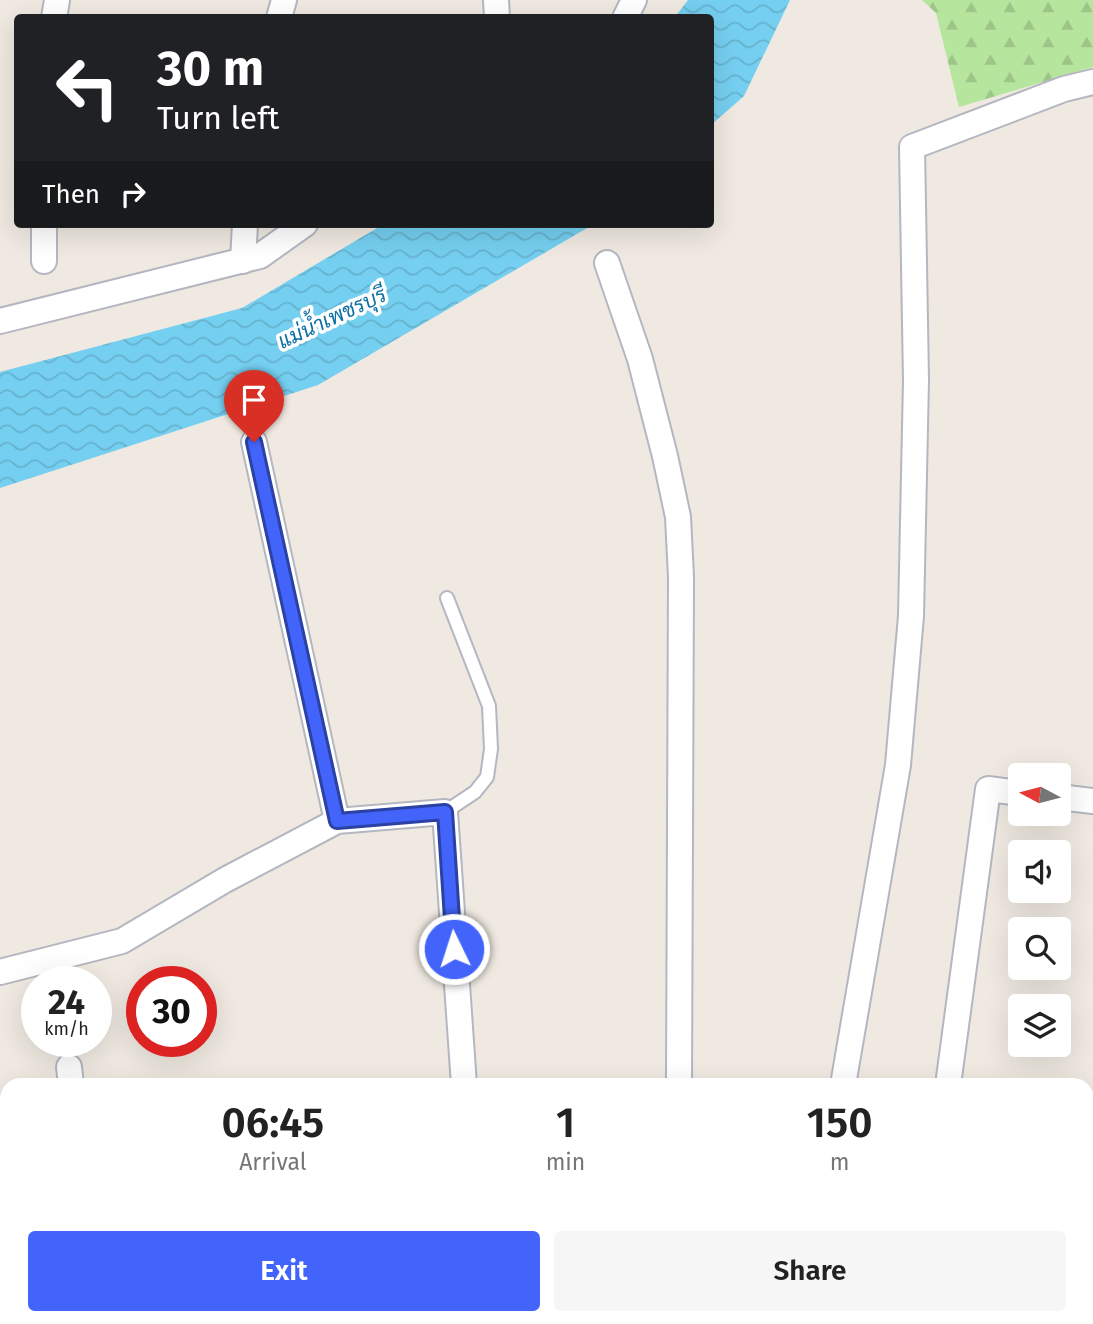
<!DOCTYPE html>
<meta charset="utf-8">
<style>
body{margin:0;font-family:"Fira Sans",Sarabun,sans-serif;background:#f6f6f6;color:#222;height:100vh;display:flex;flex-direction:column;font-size:26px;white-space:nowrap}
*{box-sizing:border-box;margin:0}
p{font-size:23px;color:#767676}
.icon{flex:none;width:38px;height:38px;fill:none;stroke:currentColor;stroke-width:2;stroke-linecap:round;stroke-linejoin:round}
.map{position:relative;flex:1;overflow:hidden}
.sheet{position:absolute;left:0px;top:1078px;width:1094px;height:247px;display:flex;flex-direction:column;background:#fff;border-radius:21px 21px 0 0;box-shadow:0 7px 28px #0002}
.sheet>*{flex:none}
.banner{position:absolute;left:14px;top:14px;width:700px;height:214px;border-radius:7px;box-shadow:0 7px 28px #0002;background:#202124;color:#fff;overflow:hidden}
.needle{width:46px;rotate:277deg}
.controls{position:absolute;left:1008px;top:763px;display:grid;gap:14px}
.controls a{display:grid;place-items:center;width:63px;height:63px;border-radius:7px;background:#fff;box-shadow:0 7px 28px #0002;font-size:35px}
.speed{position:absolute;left:21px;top:966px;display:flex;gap:14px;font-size:35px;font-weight:700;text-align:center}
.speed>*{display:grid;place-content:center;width:91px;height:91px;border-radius:50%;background:#fff;box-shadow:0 7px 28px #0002;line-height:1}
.speed small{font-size:18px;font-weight:400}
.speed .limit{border:10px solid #d22;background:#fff;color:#111}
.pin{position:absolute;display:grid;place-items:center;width:60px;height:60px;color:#fff;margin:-72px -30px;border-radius:50% 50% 50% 0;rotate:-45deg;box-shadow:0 0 7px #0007}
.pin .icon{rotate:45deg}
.me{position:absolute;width:77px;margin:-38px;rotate:356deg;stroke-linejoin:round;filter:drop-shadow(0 0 5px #0008)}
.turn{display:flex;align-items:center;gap:24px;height:147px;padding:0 28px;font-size:32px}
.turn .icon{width:91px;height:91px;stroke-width:2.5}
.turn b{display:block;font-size:49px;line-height:60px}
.then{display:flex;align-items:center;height:66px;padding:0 28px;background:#0003;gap:14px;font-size:26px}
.eta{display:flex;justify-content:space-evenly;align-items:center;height:119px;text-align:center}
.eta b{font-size:42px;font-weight:600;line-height:49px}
.cta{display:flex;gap:14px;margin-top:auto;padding:14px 28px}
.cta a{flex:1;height:80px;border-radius:7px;background:#4264fb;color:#fff;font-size:28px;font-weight:600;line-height:80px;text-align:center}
.cta a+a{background:#f6f6f6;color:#222}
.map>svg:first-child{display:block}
</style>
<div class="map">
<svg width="1093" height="1324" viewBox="0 0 1093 1324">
<defs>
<pattern id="forest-firs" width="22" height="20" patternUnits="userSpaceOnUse" patternTransform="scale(1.75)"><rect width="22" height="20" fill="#b6e59e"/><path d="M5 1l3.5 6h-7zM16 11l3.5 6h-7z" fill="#9dc588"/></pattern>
<pattern id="water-waves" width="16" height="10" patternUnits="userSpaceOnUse" patternTransform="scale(1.75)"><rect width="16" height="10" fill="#75cff0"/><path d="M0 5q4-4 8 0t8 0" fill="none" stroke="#66b2ce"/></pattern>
</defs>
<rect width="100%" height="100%" fill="#efe9e1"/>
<path fill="url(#forest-firs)" d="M922,0H1093V67L959,107L936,13Z"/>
<path fill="url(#water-waves)" d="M688,0H790L744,96L711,125L710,18L675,17Z
M384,224H594L318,385L0,488V372L242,308Z"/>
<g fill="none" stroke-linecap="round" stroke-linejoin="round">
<g stroke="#b4b7c1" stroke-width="16">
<path id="service" d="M445,812L475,792L487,777L491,749L489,706L447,598
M334,1318L335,1324"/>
</g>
<g stroke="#b4b7c1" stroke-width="28">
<path id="minor" d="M496,0L497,18
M54,18L57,0
M279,18L284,0
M625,18L634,0
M44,261V224
M243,261L245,224
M607,263L640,359L665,456L678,517L681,577L679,1085
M0,321L260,256L305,224
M254,442L337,821L445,812L464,1085
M1059,797L1093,801
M0,972L122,941L225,880L337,821
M69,1067L71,1085
M843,1085L898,765L911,616L916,380L912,147L1064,89L1093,82
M948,1085L988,789L1020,793
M480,1318V1324
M668,1324L669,1318
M805,1324L806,1318
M908,1324L909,1318"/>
</g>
<g stroke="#b4b7c1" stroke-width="37">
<path id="secondary" d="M0,1264L7,1266
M184,1318L205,1324"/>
</g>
<use href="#service" stroke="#fff" stroke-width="12"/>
<use href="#minor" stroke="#fff" stroke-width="24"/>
<use href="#secondary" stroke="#fff" stroke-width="33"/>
</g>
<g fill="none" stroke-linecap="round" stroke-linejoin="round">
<g stroke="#2b41a3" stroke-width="18">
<path id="route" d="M254,442L337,821L445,812L454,949"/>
</g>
<use href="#route" stroke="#4264fb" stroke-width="12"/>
</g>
<g text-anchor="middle" stroke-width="7" stroke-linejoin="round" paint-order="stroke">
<g font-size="21" font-style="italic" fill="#0d6fa3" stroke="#fff">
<text transform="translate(332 318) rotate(-25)" y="7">แม่น้ำเพชรบุรี</text>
</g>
</g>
</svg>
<div class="controls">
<a><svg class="needle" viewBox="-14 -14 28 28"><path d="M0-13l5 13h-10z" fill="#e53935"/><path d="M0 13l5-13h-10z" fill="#767676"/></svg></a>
<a><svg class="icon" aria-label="sound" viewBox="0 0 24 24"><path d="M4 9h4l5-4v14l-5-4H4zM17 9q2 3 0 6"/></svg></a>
<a><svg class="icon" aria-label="search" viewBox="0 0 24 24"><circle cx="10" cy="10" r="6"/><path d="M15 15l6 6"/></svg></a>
<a><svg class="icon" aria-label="layers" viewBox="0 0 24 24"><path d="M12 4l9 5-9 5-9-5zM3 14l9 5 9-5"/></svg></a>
</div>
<div class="speed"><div>24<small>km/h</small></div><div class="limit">30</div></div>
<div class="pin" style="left:254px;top:442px;background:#d93025"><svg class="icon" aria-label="arrive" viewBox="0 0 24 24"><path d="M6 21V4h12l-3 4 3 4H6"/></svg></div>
<svg class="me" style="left:454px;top:949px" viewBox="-20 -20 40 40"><circle r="17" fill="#4264fb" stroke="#fff" stroke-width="3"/><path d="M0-11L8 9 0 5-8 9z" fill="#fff"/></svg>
<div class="banner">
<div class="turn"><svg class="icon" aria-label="left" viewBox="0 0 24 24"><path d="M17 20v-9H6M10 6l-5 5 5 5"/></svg><div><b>30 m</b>Turn left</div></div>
<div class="then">Then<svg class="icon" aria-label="right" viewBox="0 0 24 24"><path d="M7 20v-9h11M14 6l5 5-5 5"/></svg></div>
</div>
<section class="sheet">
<div class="eta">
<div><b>06:45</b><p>Arrival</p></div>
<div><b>1</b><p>min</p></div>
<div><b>150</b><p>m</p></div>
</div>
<div class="cta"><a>Exit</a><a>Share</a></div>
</section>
</div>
